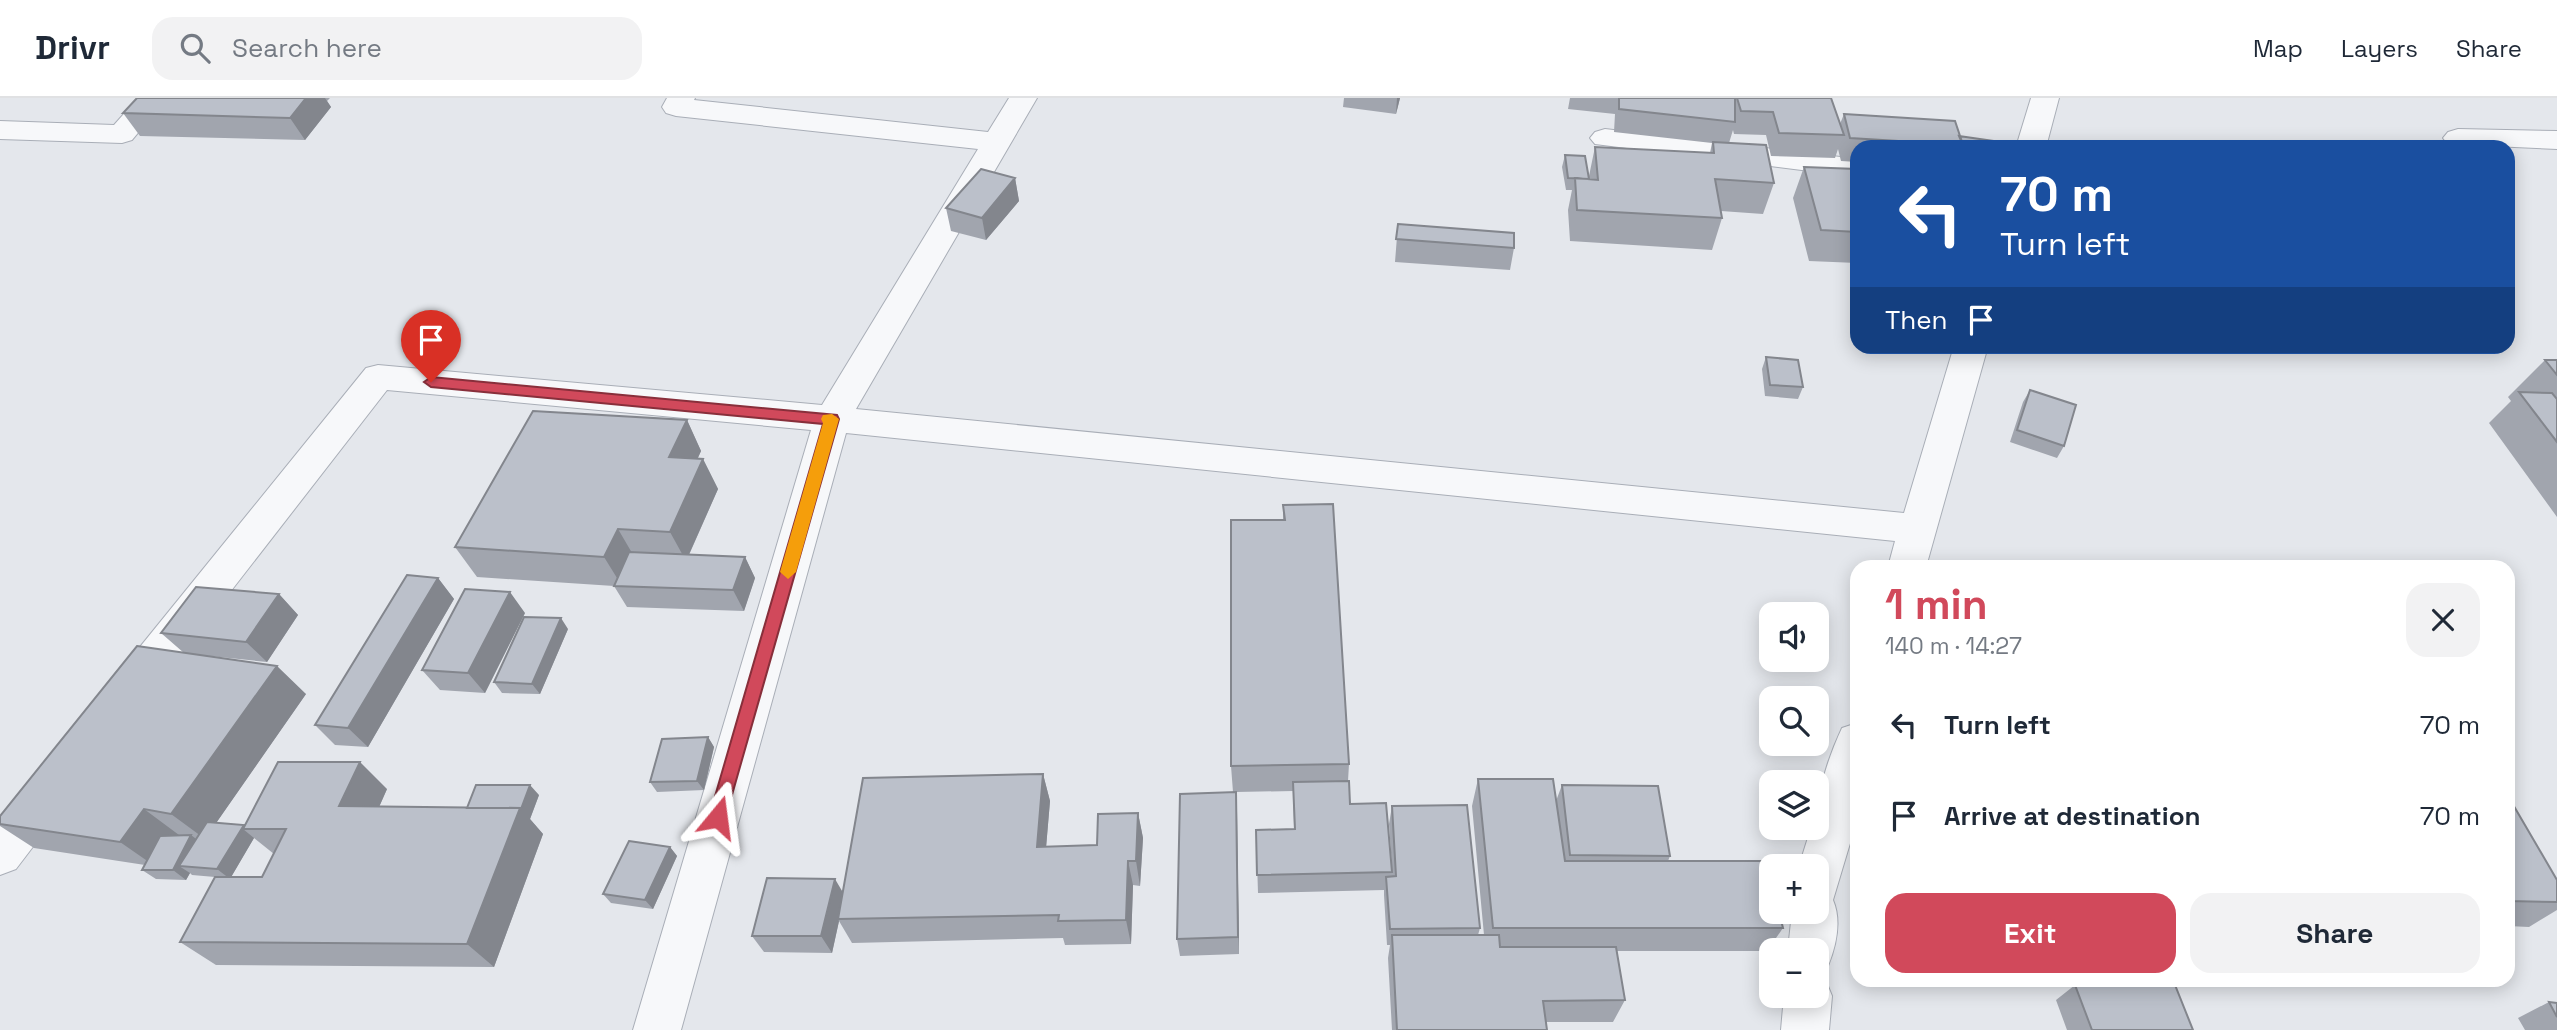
<!DOCTYPE html>
<meta charset="utf-8">
<style>
body{margin:0;font-family:"Space Grotesk",sans-serif;background:#f2f2f3;color:#1f2937;height:100vh;display:flex;flex-direction:column;font-size:26px;white-space:nowrap}
*{box-sizing:border-box;margin:0}
p{font-size:23px;color:#747a83}
.icon{flex:none;width:38px;height:38px;fill:none;stroke:currentColor;stroke-width:2;stroke-linecap:round;stroke-linejoin:round}
.map{position:relative;flex:1;overflow:hidden}
.details{position:absolute;left:1850px;top:462px;width:665px;height:427px;display:flex;flex-direction:column;background:#fff;border-radius:21px;box-shadow:0 4px 18px #0003}
.details>*{flex:none}
.top-card{position:absolute;left:1850px;top:42px;width:665px;height:214px;border-radius:21px;box-shadow:0 4px 18px #0003;background:#1a4fa0;color:#fff;overflow:hidden}
.controls{position:absolute;left:1759px;top:504px;display:grid;gap:14px}
.controls a{display:grid;place-items:center;width:70px;height:70px;border-radius:14px;background:#fff;box-shadow:0 4px 18px #0003;font-size:35px}
.pin{position:absolute;display:grid;place-items:center;width:60px;height:60px;color:#fff;margin:-72px -30px;border-radius:50% 50% 50% 0;rotate:-45deg;box-shadow:0 0 7px #0007}
.pin .icon{rotate:45deg}
.me{position:absolute;width:77px;margin:-38px;rotate:16deg;stroke-linejoin:round;filter:drop-shadow(0 0 5px #0008)}
.turn{display:flex;align-items:center;gap:24px;height:147px;padding:0 35px;font-size:32px}
.turn .icon{width:91px;height:91px;stroke-width:2.5}
.turn b{display:block;font-size:49px;line-height:60px}
.then{display:flex;align-items:center;height:66px;padding:0 35px;background:#0003;gap:14px;font-size:26px}
.round{display:grid;place-items:center;flex:none;width:74px;height:74px;border-radius:21px;background:#f2f2f3}
.head{display:flex;align-items:center;justify-content:space-between;height:119px;padding:0 35px}
h1{font-size:42px;font-weight:800;line-height:52px;color:#d1495b}
.cta{display:flex;gap:14px;margin-top:auto;padding:14px 35px}
.cta a{flex:1;height:80px;border-radius:21px;background:#d1495b;color:#fff;font-size:28px;font-weight:800;line-height:80px;text-align:center}
.cta a+a{background:#f2f2f3;color:#1f2937}
ul{padding:0;list-style:none}
li{display:flex;align-items:center;gap:21px;height:91px;padding:0 35px}
li div{flex:1}
li b{display:block;font-size:26px}
li em{font-style:normal}
header{display:flex;align-items:center;gap:42px;box-sizing:border-box;height:98px;padding:0 35px;background:#fff;border-bottom:2px solid #e0e1e3}
header strong{font-size:33px}
nav{display:flex;gap:38px;margin-inline-start:auto;font-size:24px}
.search{width:490px;height:63px;background:#f2f2f3;display:flex;align-items:center;gap:18px;box-sizing:border-box;padding:0 24px;border-radius:21px;color:#747a83;font-size:26px}
.map>svg:first-child{display:block}
</style>
<header>
<strong>Drivr</strong>
<div class="search"><svg class="icon" aria-label="search" viewBox="0 0 24 24"><circle cx="10" cy="10" r="6"/><path d="M15 15l6 6"/></svg>Search here</div>
<nav><a>Map</a><a>Layers</a><a>Share</a></nav>
</header>
<div class="map">
<svg width="2557" height="932" viewBox="0 0 2557 932">
<rect width="100%" height="100%" fill="#e4e7ec"/>
<g fill="none" stroke-linecap="round" stroke-linejoin="round">
<g stroke="#a9aeb7" stroke-width="2">
<path id="minor" d="M138,0H167L132,42L122,45L0,41V23L114,27Z
M667,0H695L694,2L988,34L1009,0H1037L856,311L1904,415L1954,248H1988L1926,469H1888L1895,443L846,335L681,932H633L811,332L387,292L144,605L129,610L114,605L108,593L114,581L366,270L378,267L822,307L978,51L676,18L666,15L662,9Z
M2031,0H2059L2046,49H2016Z
M1605,31L1857,61V79L1595,46L1590,40L1595,34Z
M2458,31L2557,33V51L2448,46L2443,40L2448,34Z
M1857,625V722L1833,802C1842,823 1836,848 1828,868L1816,872V852H1788L1792,814H1816V768H1799L1811,730H1816C1816,697 1828,660 1842,630Z
M46,679L61,684L68,698L61,712L16,771L0,777V722L31,684Z
M1816,878L1825,881L1832,898L1829,932H1781L1784,898H1816Z"/>
</g>
<use href="#minor" fill="#f7f8fa" fill-rule="evenodd"/>
</g>
<path fill="#a1a5ae" fill-rule="evenodd" d="M137,0H330L327,3L331,9L305,42L140,38L123,15Z
M1344,0H1400L1396,16L1343,9Z
M1570,0H1831L1840,26L1844,16L1959,38L2001,49H1857V64L1841,63L1838,51L1835,60L1771,58L1766,37L1734,36L1733,32L1729,45L1774,85L1763,116L1721,113L1722,120L1712,152L1570,143L1568,112L1572,92H1566L1562,69L1565,57L1589,78L1595,49L1710,55L1712,45L1614,34L1615,16L1568,11Z
M1804,69L1857,71V165L1809,163L1793,100Z
M1015,80L1019,103L986,142L951,133L946,110Z
M1398,126L1514,150L1510,172L1395,164Z
M1766,259L1803,289L1798,301L1765,298L1762,271Z
M2545,262H2557V419L2489,325L2511,303L2508,299Z
M2030,292L2064,348L2057,360L2010,344L2023,304Z
M687,322L701,353L698,360L703,361L718,391L689,457L745,459L755,480L744,513L627,509L614,488L477,479L455,449Z
M1283,407L1349,666L1348,683L1350,706L1392,769L1389,726L1392,708L1480,830L1478,837H1484L1472,708L1478,681L1556,703L1562,687L1670,758L1668,763L1783,830L1767,853H1617L1625,902L1613,924H1546L1547,932H1392L1388,860L1390,847H1387L1384,797V792L1258,795L1256,732L1294,731L1293,693L1236,694L1239,856L1180,858L1177,841L1233,694L1231,668L1283,422Z
M438,480L454,501L368,649L335,647L315,627Z
M279,496L298,517L267,564L190,556L306,596L216,725L244,727L387,691L379,709L467,710L539,697L530,721L543,736L494,869L216,867L180,844L215,779L192,777L190,775L186,782L156,781L142,772L145,767L34,750L0,728V718L184,555L161,535ZM254,740L274,756L262,779H231Z
M525,515L485,595L440,592L422,572Z
M568,531L540,596L502,595L494,584Z
M708,639L714,649L704,692L657,694L650,684Z
M1043,676L1050,703L1046,749L1097,747L1138,715L1143,740L1140,788L1133,787L1131,846L1065,847L1063,840L852,845L839,823L832,855L764,854L752,838L843,795Z
M2508,698L2557,782V812L2529,829L2508,828Z
M670,749L677,758L653,811L611,805L603,796Z
M2075,887L2193,932H2067L2056,902Z
M2549,904L2557,905V932H2525L2518,920Z"/>
<path fill="#83868d" d="M306,0H325L331,9L305,42L290,20Z
M1397,0H1400L1396,16Z
M1015,80L1019,103L986,142L982,120Z
M687,322L701,353L684,389L669,359Z
M703,361L718,391L686,463L670,434Z
M618,431L635,460L622,488L604,459Z
M745,459L755,480L744,513L733,492Z
M438,480L454,501L368,649L348,630Z
M510,494L525,515L485,595L468,575Z
M279,496L298,517L267,564L246,544Z
M561,520L568,531L540,596L532,586Z
M277,568L306,596L205,741L171,716Z
M708,639L714,649L704,692L697,683Z
M360,664L387,691L368,734L339,708Z
M1043,676L1050,703L1044,774L1037,749Z
M530,687L539,697L530,721L543,736L494,869L467,846L520,710Z
M1236,694L1237,713L1239,856L1238,839Z
M144,711L179,737L156,769L120,744Z
M1138,715L1143,740L1140,788L1136,763Z
M244,727L243,731L254,740L230,781L217,771Z
M191,737L204,747L179,768L190,775L186,782L173,772Z
M670,749L677,758L653,811L645,802Z
M1128,763L1133,787L1131,846L1126,822Z
M835,781L845,798L838,821L839,823L832,855L821,838Z"/>
<path fill="#bbc0ca" stroke="#83868d" stroke-width="2" d="M137,0H306L290,20L123,15Z
M1619,0H1735V24L1619,11Z
M1737,0H1831L1844,37L1779,35L1773,14L1741,13Z
M1844,16L1955,23L1963,47L1850,40Z
M1959,38L2000,44L2001,49H1962L1963,47Z
M1713,44L1766,47L1774,85L1715,81L1722,120L1577,112L1575,80L1598,82L1595,49L1714,55Z
M1565,57L1585,58L1589,81L1568,80Z
M1804,69L1857,71V134L1821,132Z
M981,71L1015,80L982,120L946,110Z
M1398,126L1514,135V150L1396,141Z
M1766,259L1798,262L1803,289L1770,287Z
M2545,262H2557V277Z
M2030,292L2076,307L2064,348L2017,332Z
M2519,294L2552,295L2557,301V344Z
M533,313L687,322L669,359L703,361L670,434L618,431L604,459L455,449Z
M1333,406L1349,666L1231,668V422H1285L1283,407Z
M629,454L745,459L733,492L614,488Z
M407,477L438,480L348,630L315,627Z
M196,489L279,496L246,544L161,535Z
M465,491L510,494L468,575L422,572Z
M524,519L561,520L532,586L494,584Z
M137,548L277,568L171,716L144,711L120,744L0,726V718Z
M708,639L697,683L650,684L662,641Z
M278,664H360L339,708L520,710L467,846L180,844L215,779H262L286,731H243Z
M1043,676L1037,749L1097,747L1098,716L1138,715L1136,763H1128L1126,822L1058,823L1059,817L838,821L863,680Z
M1478,681H1553L1565,763H1766L1771,781V814H1779L1783,830H1493Z
M1349,683L1350,706L1386,705L1392,774L1257,777L1256,732L1295,731L1293,684Z
M476,687H530L521,711L520,710H467Z
M1562,687L1658,688L1670,758L1570,757Z
M1236,694L1238,839L1177,841L1180,696Z
M2508,698L2557,782V804L2508,803Z
M1467,707L1480,830L1390,831L1386,779L1396,778L1392,708Z
M207,724L244,727L217,771L179,768Z
M191,737L173,772H142L160,738Z
M629,743L670,749L645,802L603,796Z
M767,780L835,781L821,838H752Z
M1392,837H1499L1500,849H1616L1625,902L1543,903L1547,932H1397Z
M2075,887H2175L2193,932H2092Z
M2549,904L2557,905V919Z"/>
<path fill="#d1495b" stroke="#882f3b" stroke-width="2" d="M431,279L837,317L839,321L724,725H712L709,719L823,326L431,289L424,284Z"/>
<path fill="#f59e0b" d="M832,316L839,321L796,474L788,481L780,474L823,325L821,321L823,317Z"/>
</svg>
<div class="controls">
<a><svg class="icon" aria-label="sound" viewBox="0 0 24 24"><path d="M4 9h4l5-4v14l-5-4H4zM17 9q2 3 0 6"/></svg></a>
<a><svg class="icon" aria-label="search" viewBox="0 0 24 24"><circle cx="10" cy="10" r="6"/><path d="M15 15l6 6"/></svg></a>
<a><svg class="icon" aria-label="layers" viewBox="0 0 24 24"><path d="M12 4l9 5-9 5-9-5zM3 14l9 5 9-5"/></svg></a>
<a>+</a>
<a>−</a>
</div>
<div class="pin" style="left:431px;top:284px;background:#d93025"><svg class="icon" aria-label="arrive" viewBox="0 0 24 24"><path d="M6 21V4h12l-3 4 3 4H6"/></svg></div>
<svg class="me" style="left:718px;top:719px" viewBox="-20 -20 40 40"><path d="M0-17L14 15 0 8-14 15z" fill="#d1495b" stroke="#fff" stroke-width="4"/></svg>
<div class="top-card">
<div class="turn"><svg class="icon" aria-label="left" viewBox="0 0 24 24"><path d="M17 20v-9H6M10 6l-5 5 5 5"/></svg><div><b>70 m</b>Turn left</div></div>
<div class="then">Then<svg class="icon" aria-label="arrive" viewBox="0 0 24 24"><path d="M6 21V4h12l-3 4 3 4H6"/></svg></div>
</div>
<section class="details">
<div class="head"><div><h1>1 min</h1><p>140 m · 14:27</p></div><a class="round"><svg class="icon" aria-label="close" viewBox="0 0 24 24"><path d="M6 6l12 12M18 6L6 18"/></svg></a></div>
<ul>
<li><svg class="icon" aria-label="left" viewBox="0 0 24 24"><path d="M17 20v-9H6M10 6l-5 5 5 5"/></svg><div><b>Turn left</b></div><em>70 m</em></li>
<li><svg class="icon" aria-label="arrive" viewBox="0 0 24 24"><path d="M6 21V4h12l-3 4 3 4H6"/></svg><div><b>Arrive at destination</b></div><em>70 m</em></li>
</ul>
<div class="cta"><a>Exit</a><a>Share</a></div>
</section>
</div>
